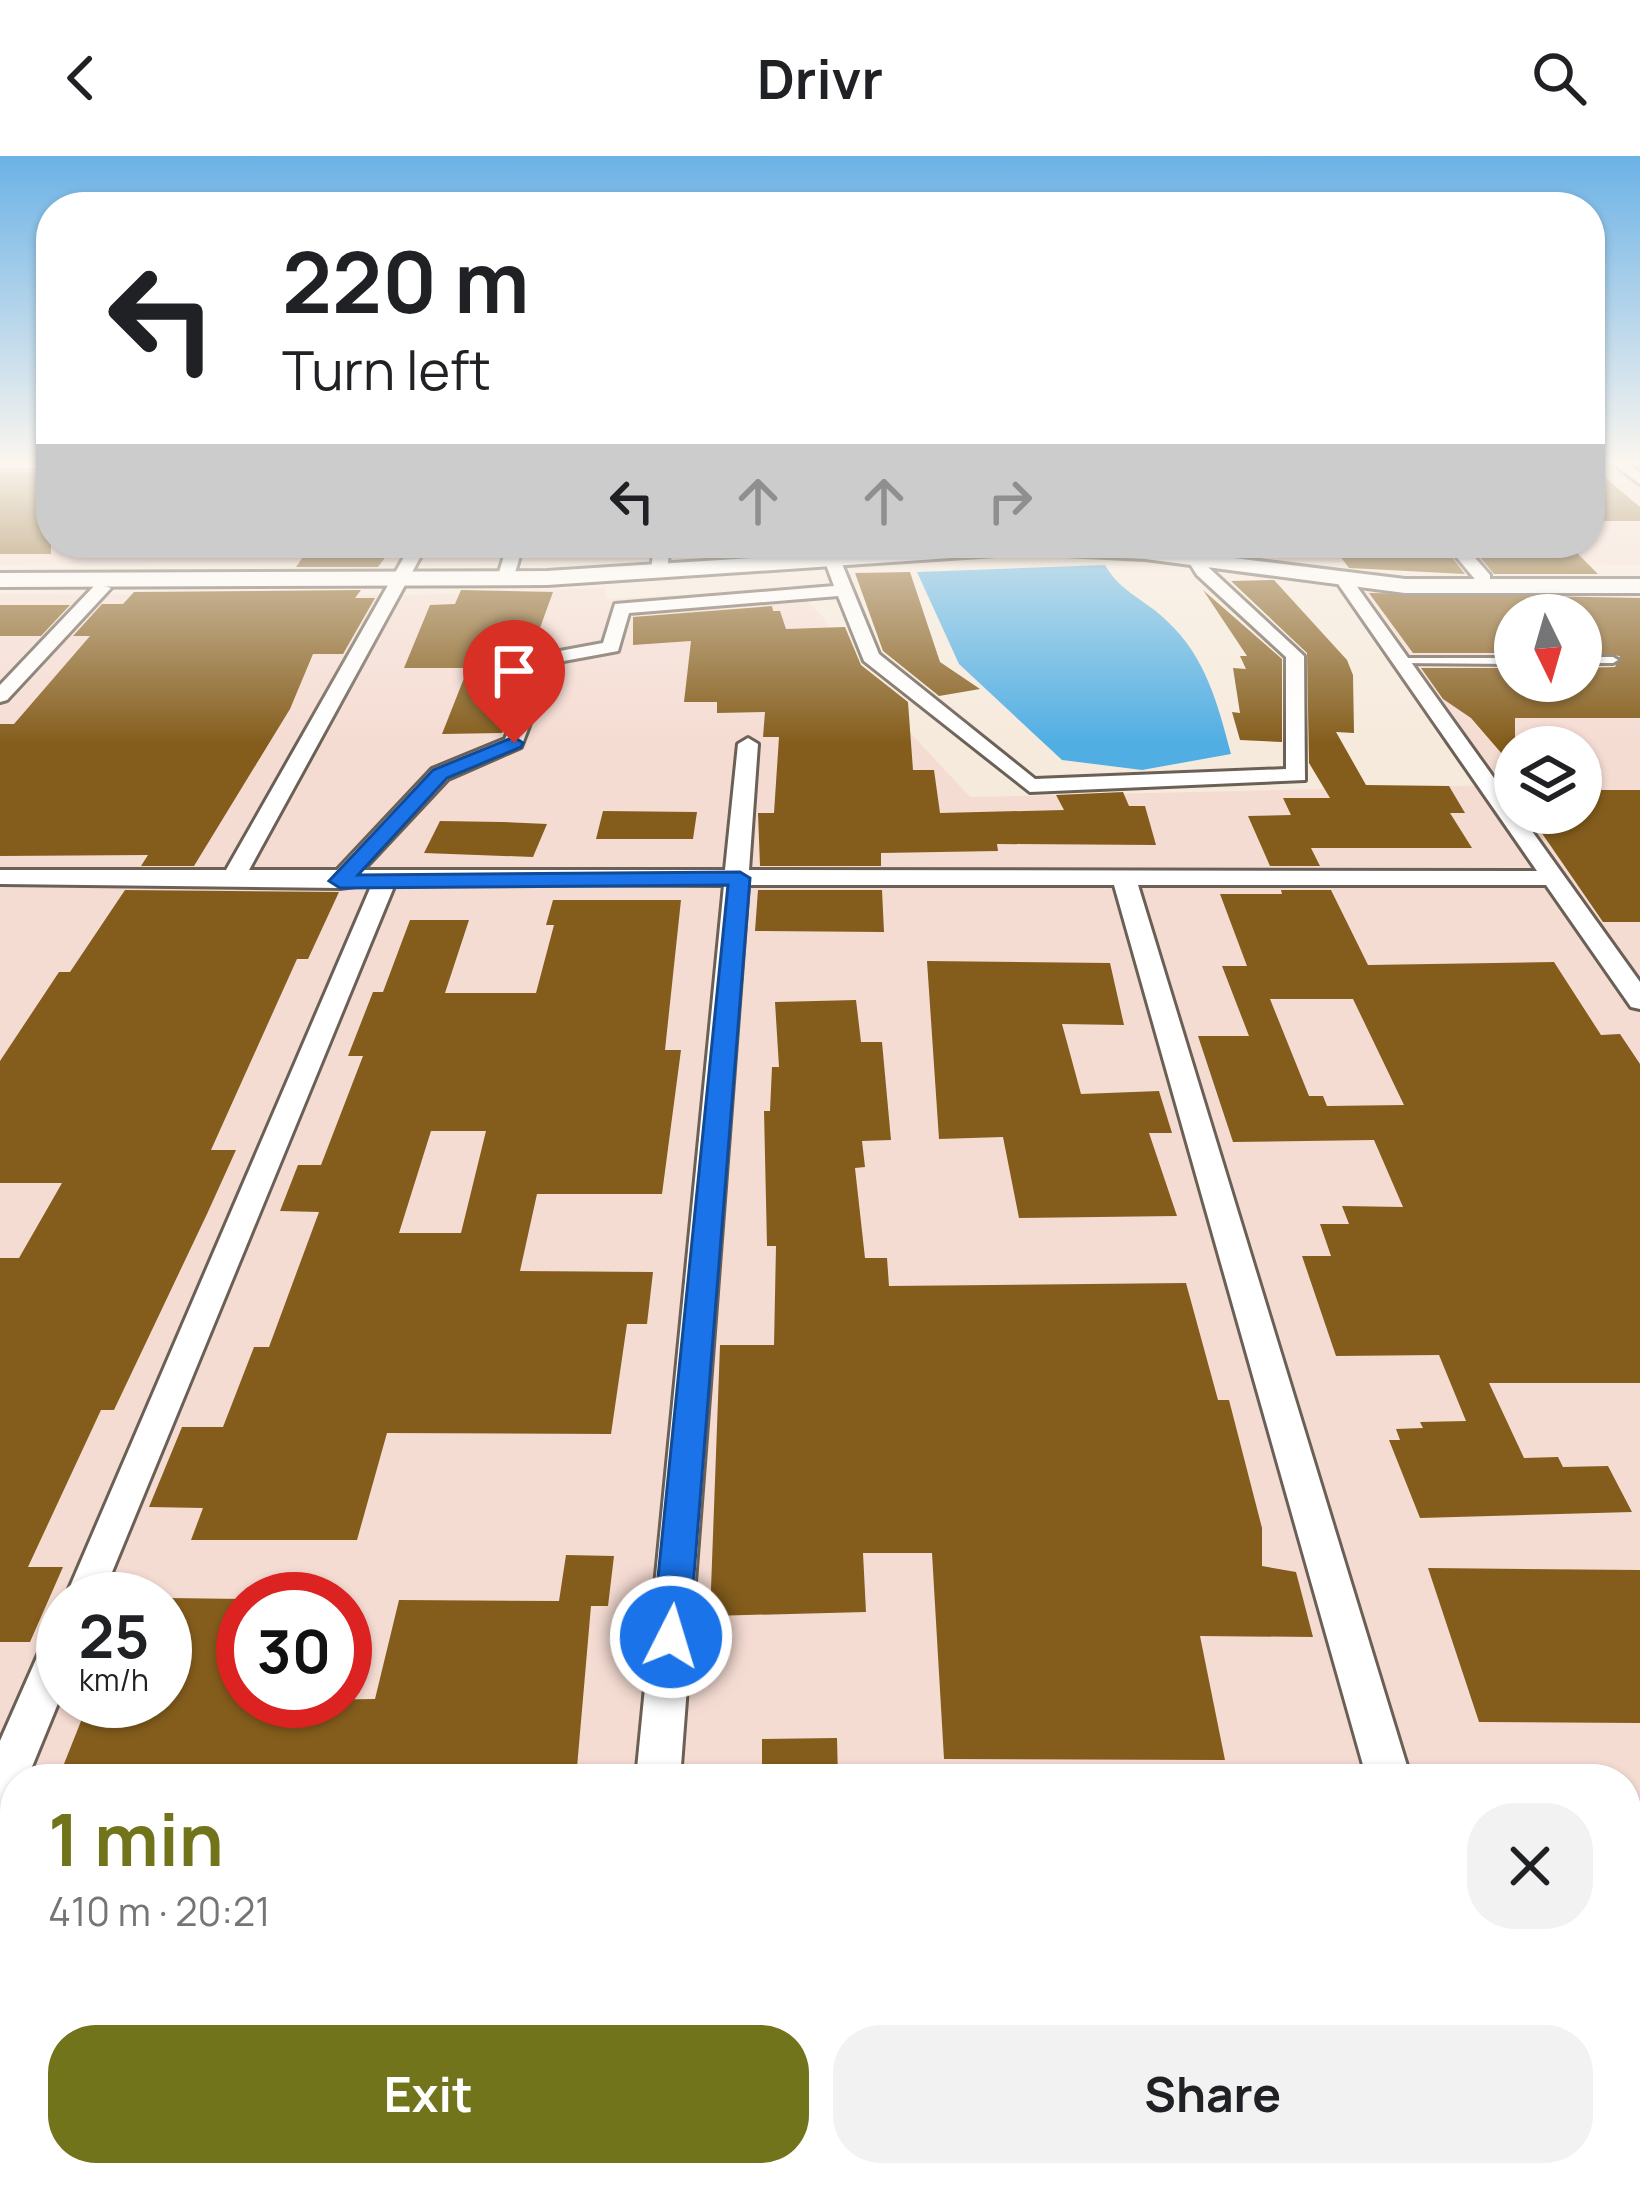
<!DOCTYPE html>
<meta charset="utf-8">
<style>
body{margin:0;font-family:Manrope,sans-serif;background:#f2f2f2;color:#202124;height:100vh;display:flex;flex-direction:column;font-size:45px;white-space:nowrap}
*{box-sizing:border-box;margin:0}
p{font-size:39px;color:#757577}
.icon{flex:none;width:66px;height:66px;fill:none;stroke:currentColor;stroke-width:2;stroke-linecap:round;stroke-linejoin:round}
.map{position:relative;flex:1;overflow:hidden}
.drawer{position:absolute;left:0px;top:1608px;width:1641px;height:423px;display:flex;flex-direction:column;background:#fff;border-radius:48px 48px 0 0;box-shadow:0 3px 9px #0004}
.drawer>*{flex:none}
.hud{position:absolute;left:36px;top:36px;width:1569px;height:366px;border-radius:48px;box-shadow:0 3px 9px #0004;background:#fff;color:#202124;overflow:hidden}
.needle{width:78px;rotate:175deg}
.controls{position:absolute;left:1494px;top:438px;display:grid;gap:24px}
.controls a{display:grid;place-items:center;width:108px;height:108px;border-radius:50%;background:#fff;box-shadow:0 3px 9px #0004;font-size:60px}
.speed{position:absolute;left:36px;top:1416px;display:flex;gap:24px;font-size:60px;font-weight:700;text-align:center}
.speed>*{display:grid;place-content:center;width:156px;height:156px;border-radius:50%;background:#fff;box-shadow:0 3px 9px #0004;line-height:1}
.speed small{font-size:30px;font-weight:400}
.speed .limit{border:18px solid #d22;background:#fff;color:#111}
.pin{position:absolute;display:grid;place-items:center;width:102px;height:102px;color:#fff;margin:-123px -51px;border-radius:50% 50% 50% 0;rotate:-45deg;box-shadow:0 0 12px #0007}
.pin .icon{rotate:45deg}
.me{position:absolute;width:132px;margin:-66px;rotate:5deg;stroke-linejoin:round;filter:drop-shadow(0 0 9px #0008)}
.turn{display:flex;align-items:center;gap:42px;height:252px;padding:0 48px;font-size:54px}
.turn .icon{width:156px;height:156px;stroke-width:2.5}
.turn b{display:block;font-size:84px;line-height:102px}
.lanes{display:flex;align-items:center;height:114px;padding:0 48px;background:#0003;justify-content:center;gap:60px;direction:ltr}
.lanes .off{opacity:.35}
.round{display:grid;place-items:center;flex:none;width:126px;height:126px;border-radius:48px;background:#f2f2f2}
.headline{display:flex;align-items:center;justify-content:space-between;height:204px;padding:0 48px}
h1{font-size:72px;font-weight:700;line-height:90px;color:#72741b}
.button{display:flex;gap:24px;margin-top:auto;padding:24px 48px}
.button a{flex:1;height:138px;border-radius:48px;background:#72741b;color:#fff;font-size:48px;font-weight:700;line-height:138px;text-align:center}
.button a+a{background:#f2f2f2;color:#202124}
header{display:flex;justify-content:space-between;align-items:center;height:156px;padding:0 48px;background:#fff;font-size:54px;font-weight:700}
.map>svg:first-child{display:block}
</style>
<header><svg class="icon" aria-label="back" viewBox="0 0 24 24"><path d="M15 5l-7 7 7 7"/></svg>Drivr<svg class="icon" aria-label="search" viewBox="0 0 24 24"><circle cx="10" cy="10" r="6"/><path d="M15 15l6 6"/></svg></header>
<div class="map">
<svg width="1640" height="2029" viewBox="0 0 1640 2029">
<rect width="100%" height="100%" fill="#f6eadc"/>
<path fill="#f5dcd3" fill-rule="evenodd" d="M0,304H51V387H899L667,404L0,409Z
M1590,304H1640V409L1287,406L1168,387H1590Z
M1363,431L1640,435V2029H0V438L409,439L605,432L606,443L795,433L824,462L851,513L970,641L1500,629ZM1515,459H1581V525H1515ZM1515,591H1581V657H1515ZM63,1443H165V1545H63ZM243,1443H345V1545H243ZM15,1623H1626V2016H15Z"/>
<path fill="#50aee3" d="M1105,409C1120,436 1146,444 1167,465C1206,501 1218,549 1231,598L1142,614L1062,604L959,508L917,416Z"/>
<path fill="#845d1c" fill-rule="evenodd" d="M1590,309L1640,351V365H1590Z
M0,316H51V398H0Z
M351,387H396L378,411H296L308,394L347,392Z
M1330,387H1441L1465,418L1349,412Z
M1468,387H1567L1598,418H1494Z
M910,416L940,506L980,533L939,540L883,495L855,417Z
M1274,424L1347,504L1353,519L1354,577L1336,576L1366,629L1449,630L1465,657H1450L1472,692H1311L1320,710H1270L1248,660L1291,659L1283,642H1330L1309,607L1307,497L1231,425Z
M361,434L355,442H375L343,498H313L290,553L194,710H141L148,699L0,700V568H14L90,480H73L102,448H123L134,436Z
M461,434L553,436L502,577L442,578L468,512H404L430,449L455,448Z
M1203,434L1282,503V586L1240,584L1232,556L1240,557L1233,512L1246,513L1240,500H1247Z
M1369,437L1640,442V562H1515V613L1471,562L1443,543L1421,512H1515V525H1581V512L1615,511L1620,500L1581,496V457H1515V497H1413Z
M0,449H70L41,480H0Z
M772,450L773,455H780L786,473L845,471L861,509L908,546L913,614H934L940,657L1064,654L1056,639L1123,636L1129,650H1145L1156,689L997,688L998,695L881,697V710H760L758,657H774L779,581H763L765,556L717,557V546H684L691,485L633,489V461Z
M1581,634H1640V766H1603L1528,657H1581Z
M603,655L697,656L693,683H596Z
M440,665L502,666L547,668L533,701L424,697Z
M125,734L339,736L308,803H297L211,994H236L207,1058L114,1254H101L28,1411H63L30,1486H0V1102H19L62,1027H0V905L59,816H70Z
M758,734H882L884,776L755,775Z
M1281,734H1331L1368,809L1554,806L1601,879L1620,878L1640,908V1227H1489L1524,1302L1558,1301L1563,1311L1608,1310L1632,1356L1420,1362L1389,1284H1400L1396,1273L1423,1272L1420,1266L1466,1265L1439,1199L1336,1200L1302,1100H1331L1320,1068H1349L1342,1050L1403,1051L1374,984L1233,986L1198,880H1249L1222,810H1247L1220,738H1282ZM1270,843H1353L1404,949L1327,950L1323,940H1309Z
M553,744H681L665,894H681L662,1038H537L520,1115L653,1116L647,1168H627L611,1278L387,1277L357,1384H191L203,1352L149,1351L182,1271H223L254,1191H269L319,1056L280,1055L298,1009H321L363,900H348L373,836H383L410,764H469L445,837H536L554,769H546ZM431,975H486L461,1077H399Z
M927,805L1110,807L1124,869L1062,868L1081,938L1159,935L1172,977H1149L1177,1060L1019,1062L1003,981L939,983Z
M856,844L861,886H882L891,984L862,985L865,1011L855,1012L865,1102H887L889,1130L1186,1127L1218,1244H1229L1262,1372V1410L1296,1416L1313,1481L1200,1480L1225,1604L944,1603L932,1397H863L866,1456L710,1460L720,1189H774L776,1090H767L764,955H770L772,911H779L775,846Z
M566,1399L614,1400L608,1450H591L576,1623H58L89,1545H165L169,1442L243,1443V1545L375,1543L399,1444L559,1445Z
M1428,1412L1640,1414V1567L1479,1566Z
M837,1582L838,1623H762V1583Z"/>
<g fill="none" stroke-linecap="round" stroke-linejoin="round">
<g stroke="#6b6055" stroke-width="6">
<path id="lane" d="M1581,501H1613L1618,504L1613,507H1581Z
M1400,502H1515V508L1397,507L1395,505Z"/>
</g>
<g stroke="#6b6055" stroke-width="6">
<path id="street" d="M0,304H51V312H0Z
M1608,304H1624L1640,317V328Z
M412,387H428L249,714H337L432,613L505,583L538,499L603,487L615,448L834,430L824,403L832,398L840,403L879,498L1035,623L1286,613V501L1197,419L1177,387H1193L1209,412L1304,500L1305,624L1030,636L864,505L838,440L629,457L618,495L553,507L521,591L448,623L363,714H725L738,588L748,582L758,588L749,714L1537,715L1334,422L1348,418L1640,826V853L1631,851L1546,729H1138L1411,1623H1367L1114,729H748L680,1623H636L724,729L395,728L101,1443L63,1447L372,728L340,732L0,728V714H226Z
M508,387H524L513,423L505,428L497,423Z
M654,387H670L667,416L659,421L651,416Z
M1445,387H1462L1490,419V427H1478Z
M96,428L111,432L7,544L0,546V529Z
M63,1468V1535L27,1623H15V1650L0,1655V1585L49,1474Z
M15,2009V2016H645L640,2029H3Z
M1479,2016H1531L1535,2029H1483Z"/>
</g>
<g stroke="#6b6055" stroke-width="6">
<path id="secondary" d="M991,387L1145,391L1405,423H1640V437H1405L1145,403L1027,397L547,429L0,431V417L547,415Z"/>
</g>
<use href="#lane" fill="#fff" fill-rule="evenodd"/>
<use href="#street" fill="#fff" fill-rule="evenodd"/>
<use href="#secondary" fill="#fff" fill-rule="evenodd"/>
</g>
<linearGradient id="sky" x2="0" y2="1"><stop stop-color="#6bb2e6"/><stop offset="0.52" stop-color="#fbf6ef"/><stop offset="1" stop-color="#fbf6ef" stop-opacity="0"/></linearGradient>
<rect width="1640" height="588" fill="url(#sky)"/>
<path fill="#1a73e8" stroke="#114b97" stroke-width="3" d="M514,581L523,587L521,591L447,622L358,719L740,716L750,722L689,1481L684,1492L671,1497L658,1492L652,1481L728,729L340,732L329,725L433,614Z"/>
</svg>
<div class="controls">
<a><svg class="needle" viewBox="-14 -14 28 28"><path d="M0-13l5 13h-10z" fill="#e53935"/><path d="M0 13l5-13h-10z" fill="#757577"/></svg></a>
<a><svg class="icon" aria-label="layers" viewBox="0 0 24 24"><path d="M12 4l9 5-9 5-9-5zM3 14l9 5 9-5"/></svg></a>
</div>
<div class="speed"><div>25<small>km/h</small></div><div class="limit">30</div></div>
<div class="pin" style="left:514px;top:587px;background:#d93025"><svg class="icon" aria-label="arrive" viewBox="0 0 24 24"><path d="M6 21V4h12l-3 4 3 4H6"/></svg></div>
<svg class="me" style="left:671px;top:1481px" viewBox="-20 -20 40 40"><circle r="17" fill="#1a73e8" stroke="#fff" stroke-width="3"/><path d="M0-11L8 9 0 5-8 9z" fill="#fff"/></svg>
<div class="hud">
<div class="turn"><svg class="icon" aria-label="left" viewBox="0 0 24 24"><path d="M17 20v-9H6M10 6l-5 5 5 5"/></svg><div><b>220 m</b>Turn left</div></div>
<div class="lanes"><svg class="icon" aria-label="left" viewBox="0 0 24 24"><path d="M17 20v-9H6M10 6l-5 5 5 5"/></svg><svg class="icon off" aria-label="ahead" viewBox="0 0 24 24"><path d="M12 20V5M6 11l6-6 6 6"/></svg><svg class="icon off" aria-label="ahead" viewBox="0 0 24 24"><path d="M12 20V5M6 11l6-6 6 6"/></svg><svg class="icon off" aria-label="right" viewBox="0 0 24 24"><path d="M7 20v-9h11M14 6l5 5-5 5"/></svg></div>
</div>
<section class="drawer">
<div class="headline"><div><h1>1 min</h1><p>410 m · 20:21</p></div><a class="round"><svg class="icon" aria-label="close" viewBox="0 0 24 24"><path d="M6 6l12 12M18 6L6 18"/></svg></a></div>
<div class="button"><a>Exit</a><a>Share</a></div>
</section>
</div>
